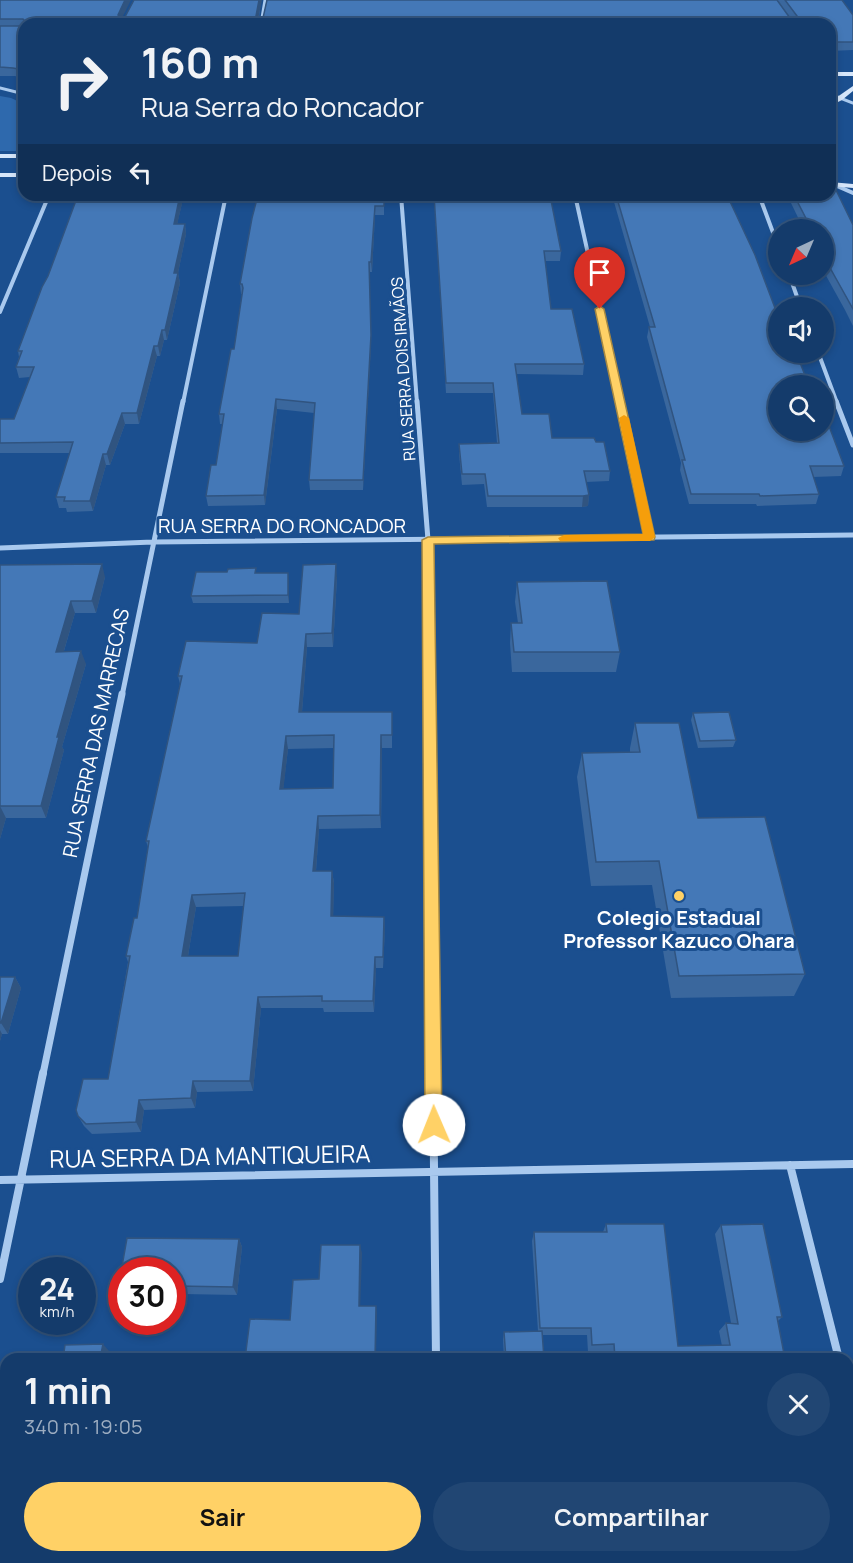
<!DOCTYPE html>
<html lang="pt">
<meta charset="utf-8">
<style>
body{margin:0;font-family:Manrope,sans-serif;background:#214673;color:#f1f3f6;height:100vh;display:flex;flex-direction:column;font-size:22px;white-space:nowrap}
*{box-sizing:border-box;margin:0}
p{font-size:20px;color:#9dadc1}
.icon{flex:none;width:33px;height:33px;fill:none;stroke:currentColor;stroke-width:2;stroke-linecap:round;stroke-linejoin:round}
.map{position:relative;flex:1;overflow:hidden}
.side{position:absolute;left:0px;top:1353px;width:854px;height:210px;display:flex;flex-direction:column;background:#143b6b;border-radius:18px 18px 0 0;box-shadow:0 3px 9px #0003,0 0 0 2px #33557e}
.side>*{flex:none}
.top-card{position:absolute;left:18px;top:18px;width:818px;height:183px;border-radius:18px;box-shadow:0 3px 9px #0003,0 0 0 2px #33557e;background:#143b6b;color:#f1f3f6;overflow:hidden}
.needle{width:39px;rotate:224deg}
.controls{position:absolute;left:768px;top:219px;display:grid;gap:12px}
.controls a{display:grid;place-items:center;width:66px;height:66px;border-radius:50%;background:#143b6b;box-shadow:0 3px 9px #0003,0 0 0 2px #33557e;font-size:30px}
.speed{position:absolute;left:18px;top:1257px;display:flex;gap:12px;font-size:30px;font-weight:700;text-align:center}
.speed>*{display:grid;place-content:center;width:78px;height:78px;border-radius:50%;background:#143b6b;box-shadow:0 3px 9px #0003,0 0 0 2px #33557e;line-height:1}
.speed small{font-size:15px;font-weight:400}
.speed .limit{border:9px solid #d22;background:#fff;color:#111}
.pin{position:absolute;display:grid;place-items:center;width:51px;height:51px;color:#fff;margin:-62px -26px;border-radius:50% 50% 50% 0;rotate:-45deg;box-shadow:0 0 6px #0007}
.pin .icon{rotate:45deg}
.me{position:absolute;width:66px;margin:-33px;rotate:359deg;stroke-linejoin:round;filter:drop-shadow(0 0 4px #0008)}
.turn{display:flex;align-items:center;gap:21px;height:126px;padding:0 24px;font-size:27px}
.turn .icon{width:78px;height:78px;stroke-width:2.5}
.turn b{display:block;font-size:42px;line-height:51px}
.then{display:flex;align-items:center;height:57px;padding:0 24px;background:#0003;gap:12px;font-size:22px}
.round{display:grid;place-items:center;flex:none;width:63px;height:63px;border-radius:32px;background:#214673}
.head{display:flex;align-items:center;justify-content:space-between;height:102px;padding:0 24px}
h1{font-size:36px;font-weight:700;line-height:45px}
.primary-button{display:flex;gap:12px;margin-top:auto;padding:12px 24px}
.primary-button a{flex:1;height:69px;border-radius:36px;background:#ffd166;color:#111;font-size:24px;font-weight:700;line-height:69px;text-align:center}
.primary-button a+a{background:#214673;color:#f1f3f6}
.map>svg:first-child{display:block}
</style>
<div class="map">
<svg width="853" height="1563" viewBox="0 0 853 1563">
<rect width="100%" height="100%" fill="#1b4f8f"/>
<path fill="#2e69ad" d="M0,96L11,98L24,104V151H0Z"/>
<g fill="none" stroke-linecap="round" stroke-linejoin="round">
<path stroke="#a9c9ee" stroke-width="3" d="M261,24L265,0
M0,88L24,94
M830,94L853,103"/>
<path stroke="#a9c9ee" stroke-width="4" d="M837,186L853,193
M401,195L417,403
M575,195L621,403
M759,195L778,246
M789,274L801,308
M0,312L49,195
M818,352L837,403
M183,403L226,195"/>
<path stroke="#a9c9ee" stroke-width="5" d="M417,401L428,540L430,696
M620,401L650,537
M836,401L853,445
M0,548L153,542L853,535
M122,696L183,401"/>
<path stroke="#a9c9ee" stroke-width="7" d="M430,694L433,1074
M43,1074L122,694"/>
<path stroke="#a9c9ee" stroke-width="8" d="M433,1073L436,1359
M790,1165L839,1359
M0,1180L853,1164
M0,1279L43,1073
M848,1395L853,1417
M437,1557V1563"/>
<path fill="#d6e6fa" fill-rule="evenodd" d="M830,72H853V76H830Z
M853,86V91L842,100L830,106V102Z
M0,154H24V158H0Z
M0,173H24V177H0Z
M830,182L853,184V188L830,186Z"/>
</g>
<path fill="#3a679d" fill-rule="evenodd" d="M0,0L122,19L261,0L259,19L263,18L267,0H842L853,15V50L830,51V24H24V79L15,76H0Z
M184,195L177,224H185L186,234L178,273L180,283L167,340H164L160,356H157L139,424H125L110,465H106L93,511L67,512L66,508H59L56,497L70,453H0V419H14L30,377L19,378L16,367L19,357L18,351L48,276Z
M384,195V215H375L372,272H369L371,344L363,490H310L309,480L314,413L277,409L265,505L208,506L206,496L216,465L223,424H220L219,414L234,349L242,294H241L240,284Z
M434,195H550L561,251L560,261H545L551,309L584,364L583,375L516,374L522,414L552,438L596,442L610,471L609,481L586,482L589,495L588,506L582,507H487L484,484L462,485L459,454V444L497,443L493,393H446Z
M612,195H727L778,352L809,386L844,466L841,476L813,477L819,494L816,504L757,506L756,504H689L680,470L681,463L647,337L649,327H650Z
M786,195H830L853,225V326L845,310L824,272V230H804L791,203Z
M0,565L105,577L96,613H75L64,651L86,664L62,747L64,750L46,818H6L0,839Z
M257,573L289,580V603H193L191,596Z
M337,578L333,647H307L302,712H392V748H382L381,828L319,829L316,871H332L334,883L333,916L384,917L385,929L383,968H376L374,1012H324L323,1008H261L253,1091L197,1092L195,1108L144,1110L141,1132L92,1134L84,1126L78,1116L108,1079L128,962L126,956L137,918L148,847L146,841L180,684L178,676L257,643L299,614ZM334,748L333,788L283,789L288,749ZM244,906L238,956H188L196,907Z
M517,582L620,652L616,672H512L510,643L511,623H518L515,602Z
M693,713L736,740L733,747L698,748L691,720Z
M635,723L698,818L805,974L794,996L671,998L652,885L591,886L577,777L582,753L630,752V748Z
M0,977H15L21,988L8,1034H2L0,1041Z
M606,1224L678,1346H722L719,1331L726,1323H731L715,1234L721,1225L782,1317L778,1321L785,1359H610V1351L588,1352L587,1335H542L544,1359H504L503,1339L504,1332L538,1331L532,1241L534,1232H603Z
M127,1238L239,1239L242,1247L237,1295L183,1294V1298H172V1270H122V1293L118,1289Z
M628,1557H656V1563H628Z"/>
<path fill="#305480" d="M125,0H131L119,24L118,15Z
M259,0H262L257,24L256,16Z
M180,195H184L175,234L174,224Z
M375,206V215L372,272L371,262Z
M185,224L186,234L176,283L174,273Z
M369,262L371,344L363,490V480Z
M178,273L180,283L167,340L165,330Z
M162,330L164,340L160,356L158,346Z
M154,346L157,356L139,424L137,413Z
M276,399L277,409L265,505L264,495Z
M122,413L125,424L110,465L107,454Z
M103,454L106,465L93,511L90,501Z
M589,495L588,506L582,507L583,496Z
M102,564L105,577L96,613L92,601Z
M336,564L337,578L333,647L332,633Z
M288,573L289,580V603L288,595Z
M71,601L75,613L60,664L56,652Z
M306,634L307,647L301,725L299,712Z
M81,651L86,664L62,747L64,750L46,818L41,806L57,737Z
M381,735L382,748L381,828L380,815Z
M286,736L288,749L282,802L280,789Z
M0,806L6,818L0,839Z
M318,816L319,829L315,884L313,871Z
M332,871L334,883L333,929L331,916Z
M192,895L196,907L186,968L182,956Z
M384,917L385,929L383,968V957Z
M375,957L376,968L374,1012L373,1001Z
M15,977L21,988L8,1034L1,1023Z
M258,997L261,1008L253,1091L250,1081Z
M0,1030L2,1034L0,1041Z
M193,1081L197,1092L195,1108L191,1098Z
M139,1100L144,1110L141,1132L136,1122Z
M239,1239L242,1247L237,1295L233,1287Z
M360,1245L362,1253L360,1313L359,1306Z
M178,1286L183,1294V1298L178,1290Z
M376,1306L377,1313L376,1359H375Z
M103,1344L109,1351L108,1359H100Z"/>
<path fill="#4478b7" stroke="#305480" stroke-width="1.5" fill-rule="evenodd" d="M0,0H125L118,15L120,19L125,17L134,0H259L256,16L259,19L263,18L267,0H777L790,18L794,19L797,16L785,0H842L853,15V42H830V24H25L26,23L23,19H0Z
M24,25V70L13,68L0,67V26H22Z
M830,184L834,186L853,225V309L824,257V230H812L794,195H830Z
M78,195H180L174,224H185L174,273H178L165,330H162L158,346H154L137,413H122L107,454H103L90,501H64L65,497H56L73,442L0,443V419H14L34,367H16L22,351H18L42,287L48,276Z
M258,195H384V206H375L371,262H369L371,335L363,480H309L315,403L276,399L264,495L206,496L211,465H216L224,414H219L231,349H234L243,288L242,284H240L252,218Z
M434,195H550L561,251H544L551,309H572L584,364H515L522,414H549L552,438H594L596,442H604L610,471H584L589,495L583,496H488L485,474H462L459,444L499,443L493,383H446Z
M616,195H727L755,255L778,316V352H796L809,386H778V430H824V419L826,418L844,466H810L819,494L760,496L759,494H691L682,460H685L649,327H655Z
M102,564L92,601H71L56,652L81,651L57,737H59L41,806H0V565Z
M336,564L332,633L306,634L299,712H392V735H381L380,815L318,816L313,871H332L331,916L384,917L383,957H375L373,1001H322V996L258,997L250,1081H193L191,1098L139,1100L136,1122L86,1124L78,1116L76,1110L83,1079H108L130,956H126L134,918H137L149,841H146L182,676H178L186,641L257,643L262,613L299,614L303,565ZM334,735L333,788L280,789L286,736ZM245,893L238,956H182L192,895Z
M256,568L255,573H288V595L191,596L196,572H227L228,569Z
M607,581L620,652H514L511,623H522L517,582Z
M729,712L736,740L700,741L693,713Z
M635,723H679L698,818L765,817L805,974L679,976L659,861L596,862L582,753L640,752Z
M0,977H15L1,1023H0Z
M606,1224H664L678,1346L730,1345L726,1323L738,1324L721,1225L763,1224L782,1317H777L785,1359H615L614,1344L592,1345L591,1328H540L534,1232H607Z
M127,1238L239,1239L233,1287L178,1286V1290H172V1270H122V1289H118Z
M321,1245H360L359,1306H376L375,1359H245L250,1319L290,1320L293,1280L319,1279Z
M542,1331L544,1359H506L504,1332Z
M103,1344L100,1359H63L65,1345Z
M191,1557H325V1561H339V1563H191Z
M632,1557H656V1563H633Z
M577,1558L578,1563H518V1560Z"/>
<path fill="#ffd166" stroke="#a68842" stroke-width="1.5" d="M600,306L604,309L655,537L654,540L434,544L442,1125L440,1131L434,1133L428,1131L425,1125L422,540L428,537L643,534L595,309Z"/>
<path fill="#f59e0b" d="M624,415L629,418L655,537L650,541H560L558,538L564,535L643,534L619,418Z"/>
<circle fill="#ffd166" stroke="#1b4f8f" stroke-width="2" cx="679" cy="896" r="6"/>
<g text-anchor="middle" stroke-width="6" stroke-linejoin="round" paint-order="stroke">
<g font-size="16" fill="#fff" stroke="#1b4f8f">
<text transform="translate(403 369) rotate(-94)" y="6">RUA SERRA DOIS IRMÃOS</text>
</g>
<g font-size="20" fill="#fff" stroke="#1b4f8f">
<text x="282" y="533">RUA SERRA DO RONCADOR</text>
<text transform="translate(96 733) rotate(-78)" y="7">RUA SERRA DAS MARRECAS</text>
</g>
<g font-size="20" font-weight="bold" fill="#fff" stroke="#1b4f8f">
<text x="679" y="925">Colegio Estadual<tspan x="679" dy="23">Professor Kazuco Ohara</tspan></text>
</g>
<g font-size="24" fill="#fff" stroke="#1b4f8f">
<text transform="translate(210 1157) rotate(-1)" y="8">RUA SERRA DA MANTIQUEIRA</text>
</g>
</g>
</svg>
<div class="controls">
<a><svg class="needle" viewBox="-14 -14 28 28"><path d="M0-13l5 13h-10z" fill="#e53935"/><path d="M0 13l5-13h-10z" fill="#9dadc1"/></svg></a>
<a><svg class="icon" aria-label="sound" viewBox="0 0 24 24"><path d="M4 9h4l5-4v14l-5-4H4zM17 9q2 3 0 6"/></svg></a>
<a><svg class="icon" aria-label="search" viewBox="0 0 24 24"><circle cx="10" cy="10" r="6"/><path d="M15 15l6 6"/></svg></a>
</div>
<div class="speed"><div>24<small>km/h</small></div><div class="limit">30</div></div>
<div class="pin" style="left:600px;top:309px;background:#d93025"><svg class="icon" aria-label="arrive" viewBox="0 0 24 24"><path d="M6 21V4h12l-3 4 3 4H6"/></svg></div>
<svg class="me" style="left:434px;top:1125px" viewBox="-20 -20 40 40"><circle r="19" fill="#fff"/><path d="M0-13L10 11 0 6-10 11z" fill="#ffd166"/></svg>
<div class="top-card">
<div class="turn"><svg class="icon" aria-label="right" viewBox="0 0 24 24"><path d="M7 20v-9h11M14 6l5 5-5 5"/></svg><div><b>160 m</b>Rua Serra do Roncador</div></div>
<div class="then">Depois<svg class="icon" aria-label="left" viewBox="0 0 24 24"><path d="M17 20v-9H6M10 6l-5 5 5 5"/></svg></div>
</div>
<section class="side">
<div class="head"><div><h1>1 min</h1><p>340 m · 19:05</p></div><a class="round"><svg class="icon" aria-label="close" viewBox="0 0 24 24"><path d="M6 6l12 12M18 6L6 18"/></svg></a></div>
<div class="primary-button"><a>Sair</a><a>Compartilhar</a></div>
</section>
</div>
